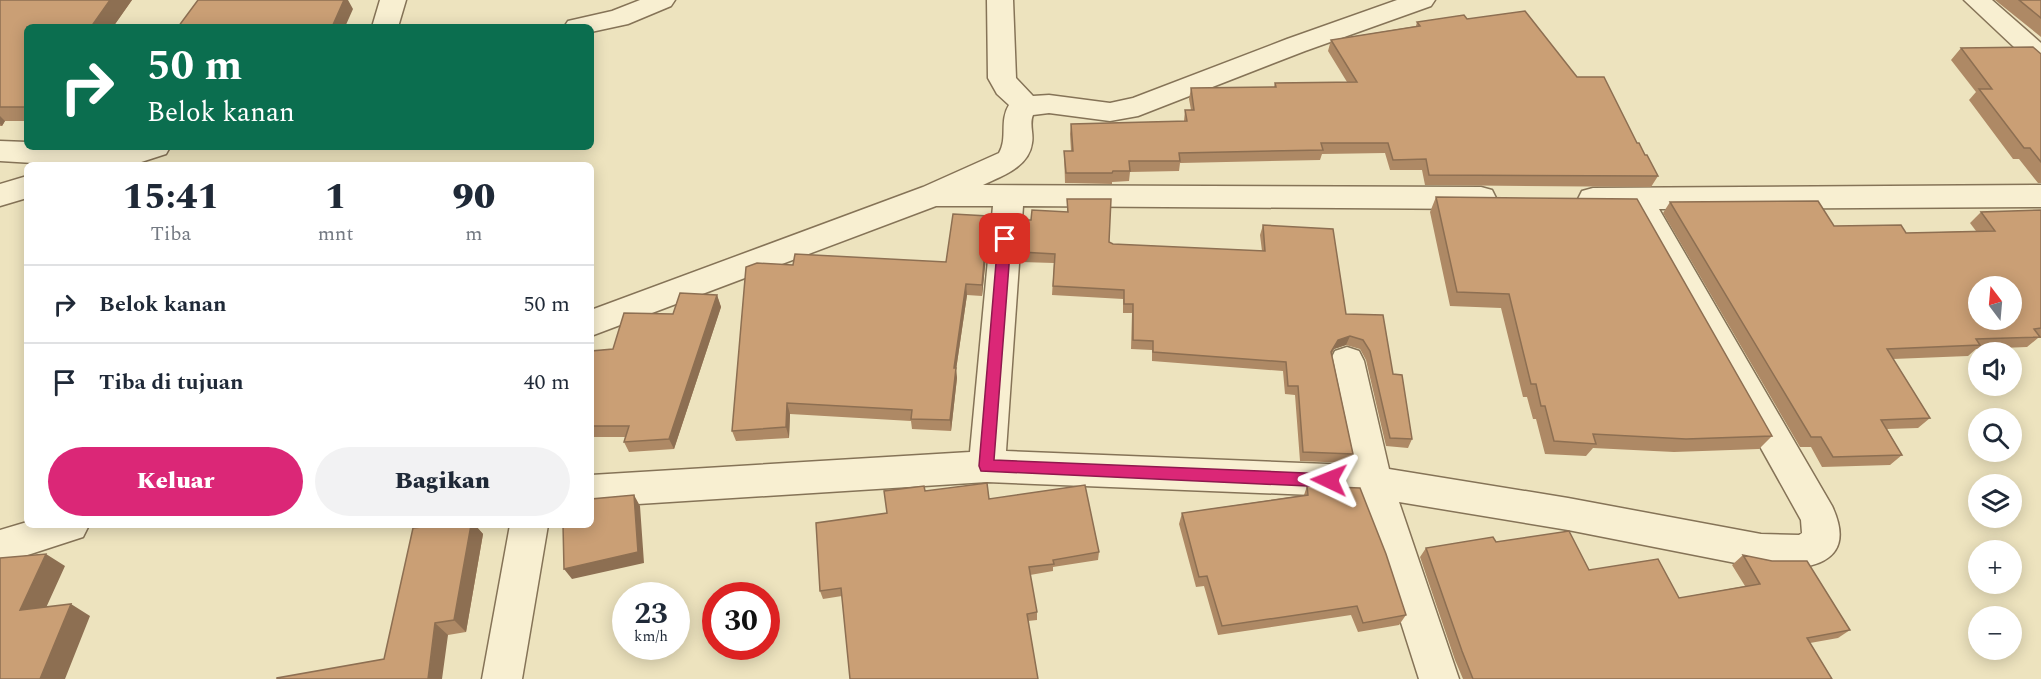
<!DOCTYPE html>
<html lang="id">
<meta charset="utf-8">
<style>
body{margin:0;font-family:Spectral,serif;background:#f2f2f3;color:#1f2937;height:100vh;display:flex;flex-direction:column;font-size:22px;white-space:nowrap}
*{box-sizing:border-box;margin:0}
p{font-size:20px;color:#747a83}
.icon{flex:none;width:33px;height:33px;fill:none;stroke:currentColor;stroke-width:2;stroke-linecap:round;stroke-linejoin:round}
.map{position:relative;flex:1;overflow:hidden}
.sheet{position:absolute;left:24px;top:162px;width:570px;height:366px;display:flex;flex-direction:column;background:#fff;border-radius:9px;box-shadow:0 3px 15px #0003}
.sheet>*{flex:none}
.hud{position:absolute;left:24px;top:24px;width:570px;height:126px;border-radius:9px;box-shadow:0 3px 15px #0003;background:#0b6e4f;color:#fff;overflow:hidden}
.needle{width:39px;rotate:344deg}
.controls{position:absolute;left:1968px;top:276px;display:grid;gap:12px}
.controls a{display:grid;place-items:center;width:54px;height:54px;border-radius:50%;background:#fff;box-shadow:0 3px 15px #0003;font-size:30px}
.speed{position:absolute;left:612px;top:582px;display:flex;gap:12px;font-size:30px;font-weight:700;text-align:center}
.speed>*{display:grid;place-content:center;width:78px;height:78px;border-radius:50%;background:#fff;box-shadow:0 3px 15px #0003;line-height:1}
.speed small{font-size:15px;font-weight:400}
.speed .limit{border:9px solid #d22;background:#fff;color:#111}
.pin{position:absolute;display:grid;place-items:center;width:51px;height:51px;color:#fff;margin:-26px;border-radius:12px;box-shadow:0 3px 9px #0006}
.me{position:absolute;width:66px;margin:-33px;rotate:272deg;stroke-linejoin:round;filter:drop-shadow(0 0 4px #0008)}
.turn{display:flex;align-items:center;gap:21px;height:126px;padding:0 24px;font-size:27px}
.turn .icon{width:78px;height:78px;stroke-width:2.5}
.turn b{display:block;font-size:42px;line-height:51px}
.eta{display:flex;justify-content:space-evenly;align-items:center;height:102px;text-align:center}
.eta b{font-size:36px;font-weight:800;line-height:42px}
.button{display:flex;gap:12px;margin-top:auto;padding:12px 24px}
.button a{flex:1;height:69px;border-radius:36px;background:#db2777;color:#fff;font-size:24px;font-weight:800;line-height:69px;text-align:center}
.button a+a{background:#f2f2f3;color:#1f2937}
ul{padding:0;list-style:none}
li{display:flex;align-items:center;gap:18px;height:78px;padding:0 24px;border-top:2px solid #e0e1e3}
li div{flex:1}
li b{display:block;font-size:22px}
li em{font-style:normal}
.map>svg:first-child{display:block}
</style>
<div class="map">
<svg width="2041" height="679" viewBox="0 0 2041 679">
<rect width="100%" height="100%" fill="#ede3be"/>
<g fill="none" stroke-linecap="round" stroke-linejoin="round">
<g stroke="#857357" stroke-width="3">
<path id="minor" d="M380,0H406L398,27H372Z
M640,0H675L671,6L628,24L591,32V27H564L568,21L612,11Z
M987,0H1013L1016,78L1033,96L1049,95L1110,103L1133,98L1287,39L1397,0H1435L1431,6L1305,51L1138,116L1110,121L1049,113L1033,115C1029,124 1034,134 1032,143C1029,167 1002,176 983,185L1481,187L1492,190L1496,198L1492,206L1481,209L1023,206L1006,451L1352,465L1330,361L1335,351L1347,347L1359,351L1364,361L1389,469L1568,498L1761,534L1799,535L1802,533L1801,520L1628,210H1593L1582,207L1578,199L1582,191L1593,188L2041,185V207L1659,209L1832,506C1860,566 1805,571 1761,568L1568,530L1399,502L1459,679H1419L1361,497L987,482L591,507V475L970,452L993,206H936L591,336V310L923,187L999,153C1008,138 999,121 1009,105L997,94L988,78Z
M1964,0H1992L2041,43V67L2032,64Z
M0,141L27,142V147H170L166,154L132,165H67L0,161Z
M27,176V198L0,206V184Z
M27,522V525H89L83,537L0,564V530Z
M510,525H548L522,679H482Z"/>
</g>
<use href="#minor" fill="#f8efd1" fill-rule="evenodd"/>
</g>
<path fill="#ae8965" d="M0,0H132L113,27H27V121H5L2,126H0Z
M1995,0H2041V37Z
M1467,19L1577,77L1637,143L1645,155L1658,176L1651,187L1425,185L1422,170H1390L1385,153L1322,154L1320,160L1180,163L1179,171L1130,172L1129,181L1112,182V184L1065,183L1064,151H1071L1070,134L1071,124L1184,121L1185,110H1191L1189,99L1191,88L1274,87L1275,83L1347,82L1328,51L1331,40L1416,26L1417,22Z
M1961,48L2041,54V183H2038L2019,159H2013L1969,100L1976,92L1951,60Z
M1436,197L1772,436L1759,449L1674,452L1593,448L1586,456L1545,454L1536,419H1533L1527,397H1523L1501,308L1450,306L1430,212Z
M1067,199L1109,242L1113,244L1262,251L1260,235L1263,225L1346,314L1393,374L1412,439L1408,448L1386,446L1366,360L1360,349L1346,345L1334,349L1332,354L1353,454L1349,463L1300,461L1295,395L1285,394L1283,371L1152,361V350L1131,349L1132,313H1123V299L1052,295L1054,263L1021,262V252L1031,220L1067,212Z
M1670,202L1834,226L1906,233L1976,231L1970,223L1981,212L2041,210V338H2038L2027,347L1976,349L1968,356L1893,359L1930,418L1918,428L1887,429L1902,455L1890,465L1822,467L1811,447H1800L1663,213Z
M989,227L982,296L967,295L956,370L957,378L951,431L912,429L911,421L790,414L789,438L736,441L732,431Z
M717,295L721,307L674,449L629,452L624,442L625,437H591V351L613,349L673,314Z
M1307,486L1406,615L1399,625L1358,632L1351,615L1218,635L1204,586L1196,587L1179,524L1182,513L1304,495Z
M925,491L989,499L1099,552L1098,560L1053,567V571L1030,575L1037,612V620L1028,621L842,596L823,599L820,591L887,513Z
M441,525H475L483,534L466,632L448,635L384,659Z
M1496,542L1679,598L1745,586L1732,565L1743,555L1850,630L1838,638L1810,643L1832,679H1463L1455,660L1420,557L1426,548Z"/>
<path fill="#8d6f52" d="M110,0H132L113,27H90Z
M344,0H348L353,9L345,27H332Z
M0,116L5,121L2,126L0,124Z
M988,216L989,227L982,296V285Z
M966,284L967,295L956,370L957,378L951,431L950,420L954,368Z
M717,295L721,307L674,449L669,439Z
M1350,336L1346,345L1334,349L1328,361L1338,340Z
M787,403L790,414L789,438L786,427Z
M634,495L640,506L644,563L572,579L564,569Z
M471,525H475L483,534L466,632L454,620Z
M46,554L65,566L40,621L20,610Z
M71,604L90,616L65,679H40Z
M435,623L448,635L442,679H428Z"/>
<path fill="#ca9f75" stroke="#8d6f52" stroke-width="1.5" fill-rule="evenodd" d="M0,0H110L91,27H27V107H0Z
M198,0H344L332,27H178Z
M2019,0H2041V18Z
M1525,11L1577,77H1604L1637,143H1639L1645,155H1647L1658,176L1429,175L1426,159L1393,160L1388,143H1321L1323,150L1179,153L1180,161H1129L1130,171H1113L1112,173H1066L1064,151H1073L1071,124L1187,121L1185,110H1194L1191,88L1276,87L1275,83L1357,82L1331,40L1420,26L1417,22L1464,15L1467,19Z
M2033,47L2041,54V162L2030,148H2024L1979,89H1992L1961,48Z
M1436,197L1637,199L1772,436L1686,439L1593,434L1596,444L1554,441L1545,406H1541L1536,384H1531L1509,294L1457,292Z
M1067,199H1111L1109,242L1113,244L1265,251L1263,225L1333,229L1346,314L1383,315L1393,374L1402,375L1412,439L1390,438L1370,351L1363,340L1350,336L1338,340L1331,352L1353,454L1303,452L1298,386H1288L1286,362L1153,352V341L1133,340V304H1124V290L1053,286L1055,254L1021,252L1024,220H1031L1032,210L1068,212Z
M1818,201L1834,226L1901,225L1906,233L1995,231L1981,212L2041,210V328L2034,329L2040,337L1976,339L1980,345L1887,349L1930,418L1881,420L1902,455L1833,457L1821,437H1811L1670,202ZM1978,286H2012V320H1978Z
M953,214L988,216L982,285L966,284L954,368H956L950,420L911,419L912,410L787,403L786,427L732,431L746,267L757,263L793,265L795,254L946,262Z
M680,293L717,295L669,439L624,442L629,426H591V351L613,349L624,313L673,314Z
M987,483L989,499L1085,485L1099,552L1053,560L1054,564L1029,567L1037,612L1027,614L1038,679H850L841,588L820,591L816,523L887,513L884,491L924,486L925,491Z
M1307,486L1360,488L1386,554L1406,615L1363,623L1357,606L1222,626L1207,576L1199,577L1182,513L1308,495Z
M634,495L638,552L564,569L563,525H591V499Z
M441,525H471L454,620L435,623L428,679H277V678L384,659L413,528Z
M1569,531L1589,570L1658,559L1679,598L1760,584L1743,555L1772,561H1807L1850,630L1807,638L1832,679H1473L1462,651L1426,548L1493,537L1496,542Z
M46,554L20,610L71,604L40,679H0V558Z"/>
<path fill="#db2777" stroke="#8e194d" stroke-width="1.5" d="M1005,234L1011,239L994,460L1329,474L1334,476L1336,480L1334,485L1329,487L981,471L979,466L998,239Z"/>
</svg>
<div class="controls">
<a><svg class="needle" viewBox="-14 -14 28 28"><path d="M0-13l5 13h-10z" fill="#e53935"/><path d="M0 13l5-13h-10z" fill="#747a83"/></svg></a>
<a><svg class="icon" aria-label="sound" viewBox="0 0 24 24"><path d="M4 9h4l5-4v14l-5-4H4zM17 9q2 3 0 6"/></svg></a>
<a><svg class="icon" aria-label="search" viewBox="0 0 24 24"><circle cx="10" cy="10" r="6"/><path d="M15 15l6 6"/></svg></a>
<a><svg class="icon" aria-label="layers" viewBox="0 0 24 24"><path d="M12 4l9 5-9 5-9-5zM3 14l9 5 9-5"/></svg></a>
<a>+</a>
<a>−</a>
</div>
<div class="speed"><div>23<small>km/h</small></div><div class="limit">30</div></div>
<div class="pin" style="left:1005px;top:239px;background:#d93025"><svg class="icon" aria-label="arrive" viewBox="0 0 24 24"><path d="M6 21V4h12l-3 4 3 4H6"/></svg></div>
<svg class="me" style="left:1329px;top:480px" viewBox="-20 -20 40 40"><path d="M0-17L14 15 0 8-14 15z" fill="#db2777" stroke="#fff" stroke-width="4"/></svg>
<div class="hud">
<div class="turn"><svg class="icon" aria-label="right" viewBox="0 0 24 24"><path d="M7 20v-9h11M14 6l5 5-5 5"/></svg><div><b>50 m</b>Belok kanan</div></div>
</div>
<section class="sheet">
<div class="eta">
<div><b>15:41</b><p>Tiba</p></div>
<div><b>1</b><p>mnt</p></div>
<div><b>90</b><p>m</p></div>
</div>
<ul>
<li><svg class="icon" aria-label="right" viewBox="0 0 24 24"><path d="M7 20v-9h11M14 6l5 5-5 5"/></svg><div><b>Belok kanan</b></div><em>50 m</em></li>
<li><svg class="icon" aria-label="arrive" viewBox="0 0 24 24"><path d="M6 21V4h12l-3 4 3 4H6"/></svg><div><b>Tiba di tujuan</b></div><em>40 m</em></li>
</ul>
<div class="button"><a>Keluar</a><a>Bagikan</a></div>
</section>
</div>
